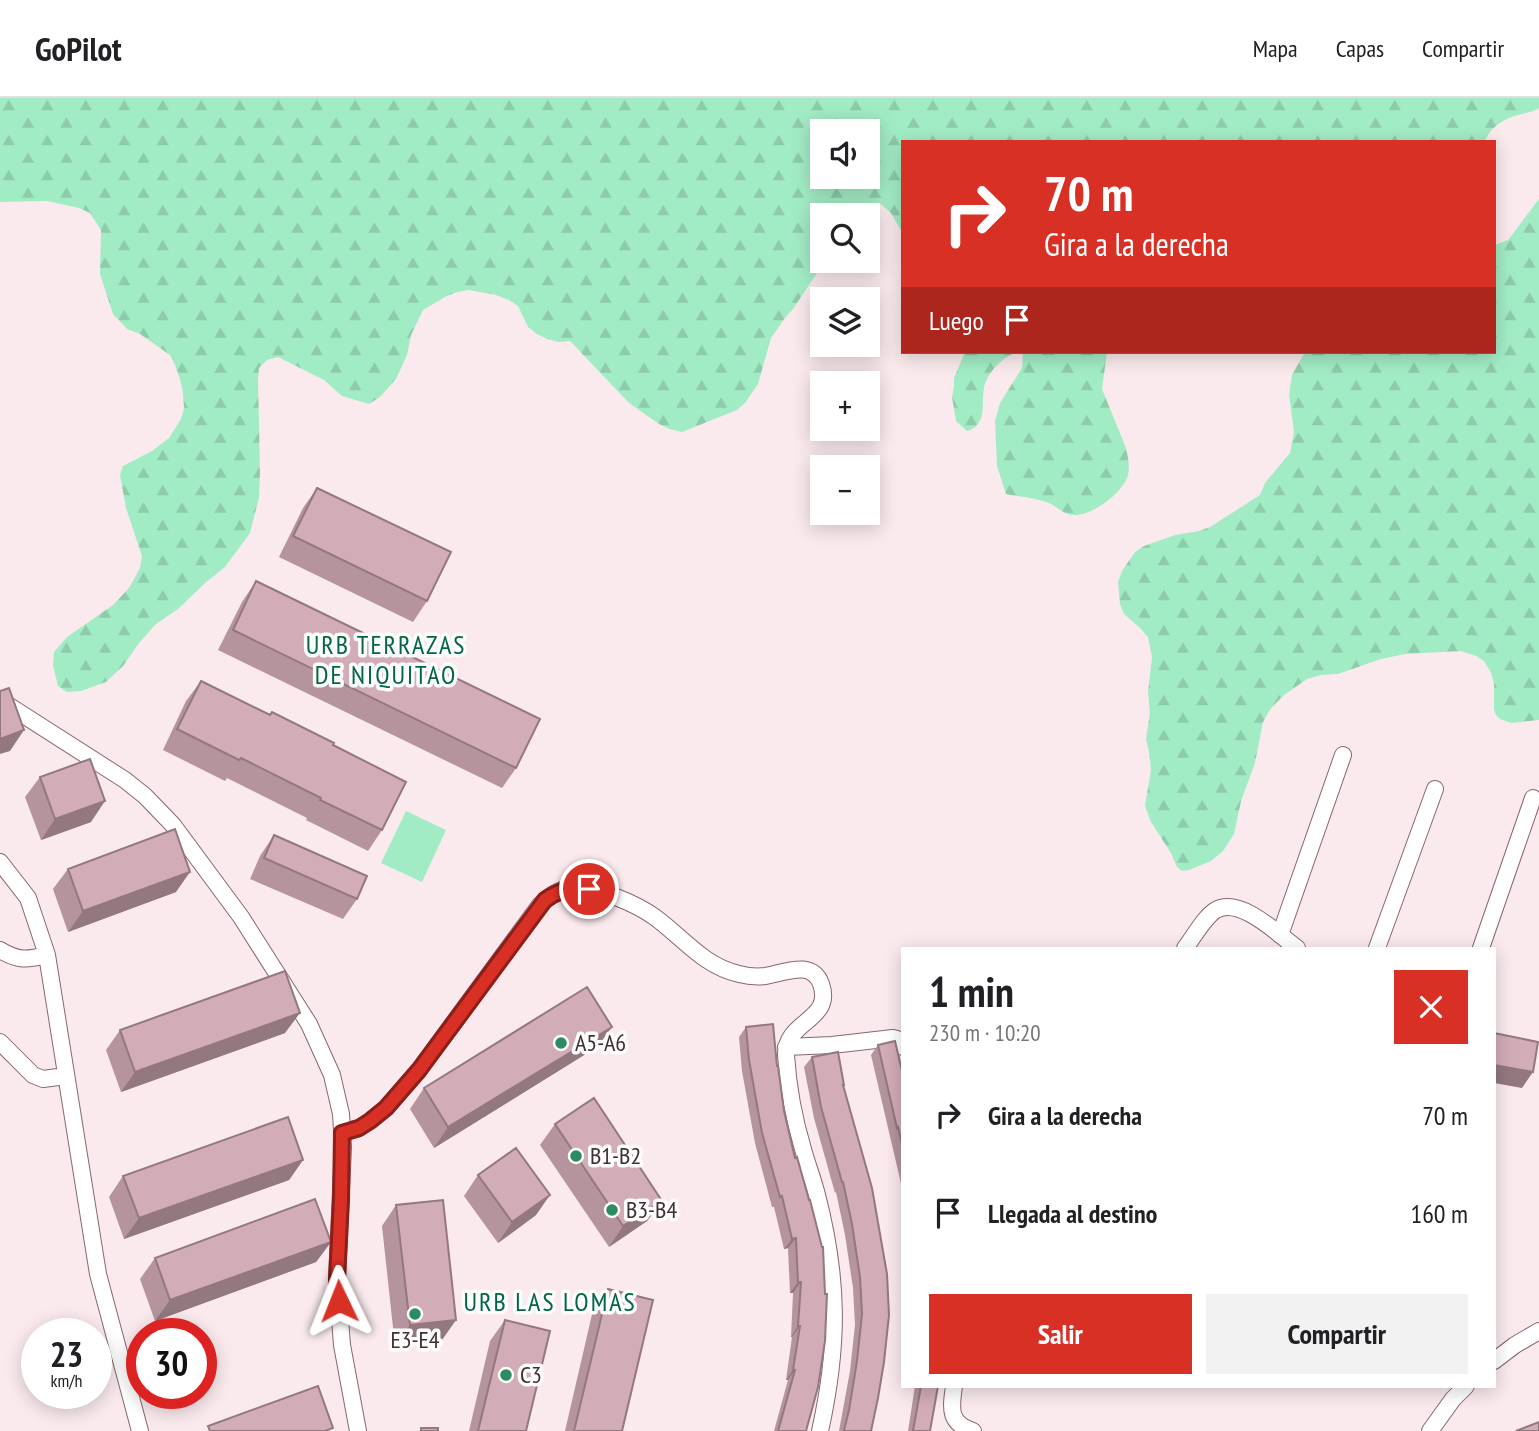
<!DOCTYPE html>
<html lang="es">
<meta charset="utf-8">
<style>
body{margin:0;font-family:"PT Sans Narrow",sans-serif;background:#f2f2f2;color:#202124;height:100vh;display:flex;flex-direction:column;font-size:26px;white-space:nowrap}
*{box-sizing:border-box;margin:0}
p{font-size:23px;color:#757577}
.icon{flex:none;width:38px;height:38px;fill:none;stroke:currentColor;stroke-width:2;stroke-linecap:round;stroke-linejoin:round}
.map{position:relative;flex:1;overflow:hidden}
.details{position:absolute;left:901px;top:849px;width:595px;height:441px;display:flex;flex-direction:column;background:#fff;border-radius:0px;box-shadow:0 4px 18px #0003}
.details>*{flex:none}
.hud{position:absolute;left:901px;top:42px;width:595px;height:214px;border-radius:0px;box-shadow:0 4px 18px #0003;background:#d93025;color:#fff;overflow:hidden}
.controls{position:absolute;left:810px;top:21px;display:grid;gap:14px}
.controls a{display:grid;place-items:center;width:70px;height:70px;border-radius:0px;background:#fff;box-shadow:0 4px 18px #0003;font-size:35px}
.speed{position:absolute;left:21px;top:1220px;display:flex;gap:14px;font-size:35px;font-weight:700;text-align:center}
.speed>*{display:grid;place-content:center;width:91px;height:91px;border-radius:50%;background:#fff;box-shadow:0 4px 18px #0003;line-height:1}
.speed small{font-size:18px;font-weight:400}
.speed .limit{border:10px solid #d22;background:#fff;color:#111}
.pin{position:absolute;display:grid;place-items:center;width:60px;height:60px;color:#fff;margin:-30px;border:4px solid #fff;border-radius:50%;box-shadow:0 2px 7px #0007}
.me{position:absolute;width:77px;margin:-38px;rotate:358deg;stroke-linejoin:round;filter:drop-shadow(0 0 5px #0008)}
.turn{display:flex;align-items:center;gap:24px;height:147px;padding:0 28px;font-size:32px}
.turn .icon{width:91px;height:91px;stroke-width:2.5}
.turn b{display:block;font-size:49px;line-height:60px}
.then{display:flex;align-items:center;height:66px;padding:0 28px;background:#0003;gap:14px;font-size:26px}
.round{display:grid;place-items:center;flex:none;width:74px;height:74px;border-radius:0px;background:#f2f2f2}
.head{display:flex;align-items:center;justify-content:space-between;height:119px;padding:0 28px}
h1{font-size:42px;font-weight:800;line-height:52px}
.action{display:flex;gap:14px;margin-top:auto;padding:14px 28px}
.action a{flex:1;height:80px;border-radius:0px;background:#d93025;color:#fff;font-size:28px;font-weight:800;line-height:80px;text-align:center}
.action a+a{background:#f2f2f2;color:#202124}
ul{padding:0;list-style:none}
li{display:flex;align-items:center;gap:21px;height:98px;padding:0 28px}
li div{flex:1}
li b{display:block;font-size:26px}
li em{font-style:normal}
header{display:flex;align-items:center;gap:42px;box-sizing:border-box;height:98px;padding:0 35px;background:#fff;border-bottom:2px solid #e0e0e0}
header strong{font-size:33px}
nav{display:flex;gap:38px;margin-inline-start:auto;font-size:24px}
.map>svg:first-child{display:block}
</style>
<header>
<strong>GoPilot</strong>
<nav><a>Mapa</a><a>Capas</a><a>Compartir</a></nav>
</header>
<div class="map">
<svg width="1539" height="1333" viewBox="0 0 1539 1333">
<defs>
<pattern id="forest-firs" width="22" height="20" patternUnits="userSpaceOnUse" patternTransform="scale(1.75)"><rect width="22" height="20" fill="#a2ecc5"/><path d="M5 1l3.5 6h-7zM16 11l3.5 6h-7z" fill="#8dcbaa"/></pattern>
</defs>
<rect width="100%" height="100%" fill="#faeaed"/>
<path fill="#a2ecc5" d="M406,713L446,732L422,784L381,765Z"/>
<path fill="url(#forest-firs)" fill-rule="evenodd" d="M0,0H1539V10C1533,14 1529,14 1522,16C1507,19 1490,28 1485,44H903V136L891,115L881,106L870,108L859,117H822V163H825L793,211L785,220L771,240L758,286L745,305L737,312L682,334L669,331L659,326L629,305L570,243L559,244L547,241L537,236L528,229L518,208L509,202L496,197L469,192L457,194L445,199L423,212L411,237L407,257L396,281L380,299L369,306L342,298L324,282L278,259L267,262L259,270L258,282L260,374L259,399L250,435L225,469L205,485L178,511L156,526L139,545L123,568L106,584L81,593L67,594L58,588L53,567L54,554L67,539L113,507L129,490L140,470L142,458L126,410L120,377L123,368L152,353L169,340L181,321L184,310L183,295L180,281L175,267L170,257L140,236L127,231L113,216L100,176L101,132L90,115L79,110L47,103L0,104ZM822,33H868V79H822Z
M1539,101V622L1511,625L1500,621L1496,617L1494,612V585L1491,575L1484,563L1476,558L1461,553L1405,556L1381,561L1338,576L1321,577L1307,581L1284,597L1271,610L1263,624L1255,665L1241,703L1234,736L1223,753L1211,763L1189,772L1182,773L1177,769L1171,755L1151,724L1145,708L1151,672L1149,654L1146,641L1150,615L1148,594L1152,559L1148,539L1140,530L1124,516L1120,506L1118,484L1122,473L1135,454L1144,448L1175,437L1199,433L1210,429L1260,397L1265,385L1290,355L1294,334L1289,297L1292,277L1305,254H1494L1495,147L1508,142Z
M965,254H1017C1003,259 987,274 984,290C981,305 988,327 967,333L956,323L952,299L954,289V280Z
M1020,254H1107L1102,291L1126,350C1128,358 1130,369 1128,377C1123,395 1092,418 1074,417C1064,417 1058,409 1049,405C1036,400 1020,399 1006,396L997,368L995,323L1000,305L1022,270L1023,257Z"/>
<g fill="none" stroke-linecap="round" stroke-linejoin="round">
<g stroke="#88666f" stroke-width="18">
<path id="minor" d="M0,602L125,682L145,698L173,727L241,819L309,926L332,977L341,1016L343,1049L337,1181L342,1247L358,1333
M0,764L28,800L47,857L98,1176L140,1333
M1280,837L1343,657
M1185,850C1193,840 1205,818 1216,812C1240,798 1279,837 1297,850
M1377,850L1435,691
M1481,850L1533,700
M0,852C18,863 27,862 47,857
M0,944L33,977L43,981L66,978
M786,949L832,947L893,940L897,941L903,949
M342,1035L359,1030L370,1023L386,1010L419,972L540,807C549,798 560,791 572,790C596,788 637,806 656,820C684,841 704,868 739,876C747,878 756,879 765,878C784,875 812,861 821,886C834,923 785,922 786,957C788,988 794,1021 803,1051C807,1066 813,1081 817,1097C839,1182 839,1247 820,1333
M1494,1263L1515,1247L1539,1233
M954,1288C951,1310 948,1325 973,1333
M1430,1333L1453,1301L1466,1288"/>
</g>
<use href="#minor" stroke="#fff" stroke-width="16"/>
</g>
<path fill="#b5949d" d="M317,390L427,503L413,524L279,459L303,410Z
M256,483L516,670L502,690L218,552L242,504Z
M201,583L333,647L382,732L368,753L306,722L307,720L227,680L225,683L163,652L186,603Z
M40,679L91,724L41,742L25,699Z
M274,737L357,801L343,821L250,781L260,758Z
M68,771L176,794L68,834L53,791Z
M612,929L597,949L434,1050L410,1011L424,990Z
M746,929L777,968L784,1013L795,1060L806,1333H774L788,1282H786L792,1239H791L793,1195H790L788,1150L784,1151L774,1109H772L755,1045L742,973L739,939Z
M120,932L285,935L121,994L106,952Z
M878,947L903,977V1094L871,957Z
M812,959L844,987L843,988L872,1090L871,1333H839L850,1273L855,1227L853,1190L845,1137L836,1094L835,1095L814,1020L804,969Z
M555,1026L662,1103L647,1123L609,1149L540,1047Z
M303,1062L289,1082L124,1141L109,1099L123,1078Z
M478,1077L536,1117L498,1145L464,1098Z
M396,1107L442,1242L395,1248L382,1128Z
M331,1144L316,1164L155,1223L140,1181L155,1160Z
M608,1191L622,1333H565L593,1212Z
M505,1222L526,1333H469L490,1243Z
M915,1288H938L930,1333H908Z"/>
<path fill="#93787f" d="M24,632L10,653L0,656V641Z
M105,703L91,724L41,742L55,721Z
M190,774L176,794L68,834L83,813Z
M300,915L285,935L121,994L135,974Z
M612,929L597,949L434,1050L448,1029Z
M1494,967L1533,974L1522,990L1494,985Z
M303,1062L289,1082L124,1141L139,1120Z
M550,1097L536,1117L498,1145L512,1124Z
M662,1103L647,1123L609,1149L623,1128Z
M796,1140L788,1150L784,1151L792,1141Z
M331,1144L316,1164L155,1223L170,1202Z
M798,1184H801L793,1195H790Z
M456,1222L442,1242L395,1248L410,1227Z
M798,1228H800L792,1239H791Z
M793,1272H795L788,1282H786Z"/>
<path fill="#d2acb6" stroke="#93787f" stroke-width="2" d="M317,390L451,454L427,503L293,438Z
M256,483L540,621L516,670L233,532Z
M201,583L270,617L272,614L334,645L333,647L406,684L382,732L320,702L321,700L241,660L239,662L177,631Z
M9,590L24,632L0,641V593Z
M90,661L105,703L55,721L40,679Z
M175,731L190,774L83,813L68,771Z
M274,737L367,778L357,801L264,760Z
M285,873L300,915L135,974L120,932Z
M587,889L612,929L448,1029L424,990Z
M773,926L777,968H778L784,1013L795,1060L797,1059L809,1102H810L822,1149H823L825,1196H827L825,1243L818,1289L806,1333H778L795,1272H793L800,1228H798L801,1184H798L796,1140L792,1141L782,1098L780,1099L762,1035L749,962L746,929Z
M1494,935L1538,944L1533,974L1494,967Z
M895,943L903,977V1050L898,1029L897,1030L878,947Z
M838,954L844,987H843L872,1090L887,1176L889,1217L884,1264L878,1300L871,1333H844L849,1312L857,1263L862,1216L860,1179L852,1126L843,1084H842L821,1009L812,959Z
M594,1000L662,1103L623,1128L555,1026Z
M288,1019L303,1062L139,1120L123,1078Z
M516,1050L550,1097L512,1124L478,1077Z
M315,1101L331,1144L170,1202L155,1160Z
M443,1102L456,1222L410,1227L396,1107Z
M608,1191L653,1202L622,1333H574Z
M505,1222L550,1233L526,1333H478Z
M318,1288L333,1330L325,1333H210L208,1328Z
M921,1288H938L930,1333H913Z
M1539,1324V1333H1516Z
M421,1330H438V1333H421Z"/>
<g fill="none" stroke-linecap="round" stroke-linejoin="round">
<g stroke="#8d1f18" stroke-width="18">
<path id="route" d="M339,1203L337,1181L341,1102L342,1035L359,1030L370,1023L386,1010L419,972L545,802C558,792 572,789 589,791"/>
</g>
<use href="#route" stroke="#d93025" stroke-width="12"/>
</g>
<g fill="#2d8b62" stroke="#fbfcfb" stroke-width="2.5">
<circle cx="561" cy="945" r="7"/>
<circle cx="576" cy="1058" r="7"/>
<circle cx="612" cy="1112" r="7"/>
<circle cx="415" cy="1216" r="7"/>
<circle cx="506" cy="1277" r="7"/>
</g>
<g text-anchor="middle" stroke-width="7" stroke-linejoin="round" paint-order="stroke">
<g font-size="24" fill="#3e2f33" stroke="#fbfcfb" text-anchor="start">
<text x="575" y="953">A5-A6</text>
<text x="590" y="1066">B1-B2</text>
<text x="626" y="1120">B3-B4</text>
<text x="415" y="1250" text-anchor="middle">E3-E4</text>
<text x="520" y="1285">C3</text>
</g>
<g font-size="26" letter-spacing="2" fill="#016643" stroke="#fbfcfb">
<text x="386" y="556">URB TERRAZAS<tspan x="386" dy="30">DE NIQUITAO</tspan></text>
<text x="550" y="1213">URB LAS LOMAS</text>
</g>
</g>
</svg>
<div class="controls">
<a><svg class="icon" aria-label="sound" viewBox="0 0 24 24"><path d="M4 9h4l5-4v14l-5-4H4zM17 9q2 3 0 6"/></svg></a>
<a><svg class="icon" aria-label="search" viewBox="0 0 24 24"><circle cx="10" cy="10" r="6"/><path d="M15 15l6 6"/></svg></a>
<a><svg class="icon" aria-label="layers" viewBox="0 0 24 24"><path d="M12 4l9 5-9 5-9-5zM3 14l9 5 9-5"/></svg></a>
<a>+</a>
<a>−</a>
</div>
<div class="speed"><div>23<small>km/h</small></div><div class="limit">30</div></div>
<div class="pin" style="left:589px;top:791px;background:#d93025"><svg class="icon" aria-label="arrive" viewBox="0 0 24 24"><path d="M6 21V4h12l-3 4 3 4H6"/></svg></div>
<svg class="me" style="left:339px;top:1203px" viewBox="-20 -20 40 40"><path d="M0-17L14 15 0 8-14 15z" fill="#d93025" stroke="#fff" stroke-width="4"/></svg>
<div class="hud">
<div class="turn"><svg class="icon" aria-label="right" viewBox="0 0 24 24"><path d="M7 20v-9h11M14 6l5 5-5 5"/></svg><div><b>70 m</b>Gira a la derecha</div></div>
<div class="then">Luego<svg class="icon" aria-label="arrive" viewBox="0 0 24 24"><path d="M6 21V4h12l-3 4 3 4H6"/></svg></div>
</div>
<section class="details">
<div class="head"><div><h1>1 min</h1><p>230 m · 10:20</p></div><a class="round" style="background:#d93025;color:#fff"><svg class="icon" aria-label="close" viewBox="0 0 24 24"><path d="M6 6l12 12M18 6L6 18"/></svg></a></div>
<ul>
<li><svg class="icon" aria-label="right" viewBox="0 0 24 24"><path d="M7 20v-9h11M14 6l5 5-5 5"/></svg><div><b>Gira a la derecha</b></div><em>70 m</em></li>
<li><svg class="icon" aria-label="arrive" viewBox="0 0 24 24"><path d="M6 21V4h12l-3 4 3 4H6"/></svg><div><b>Llegada al destino</b></div><em>160 m</em></li>
</ul>
<div class="action"><a>Salir</a><a>Compartir</a></div>
</section>
</div>
